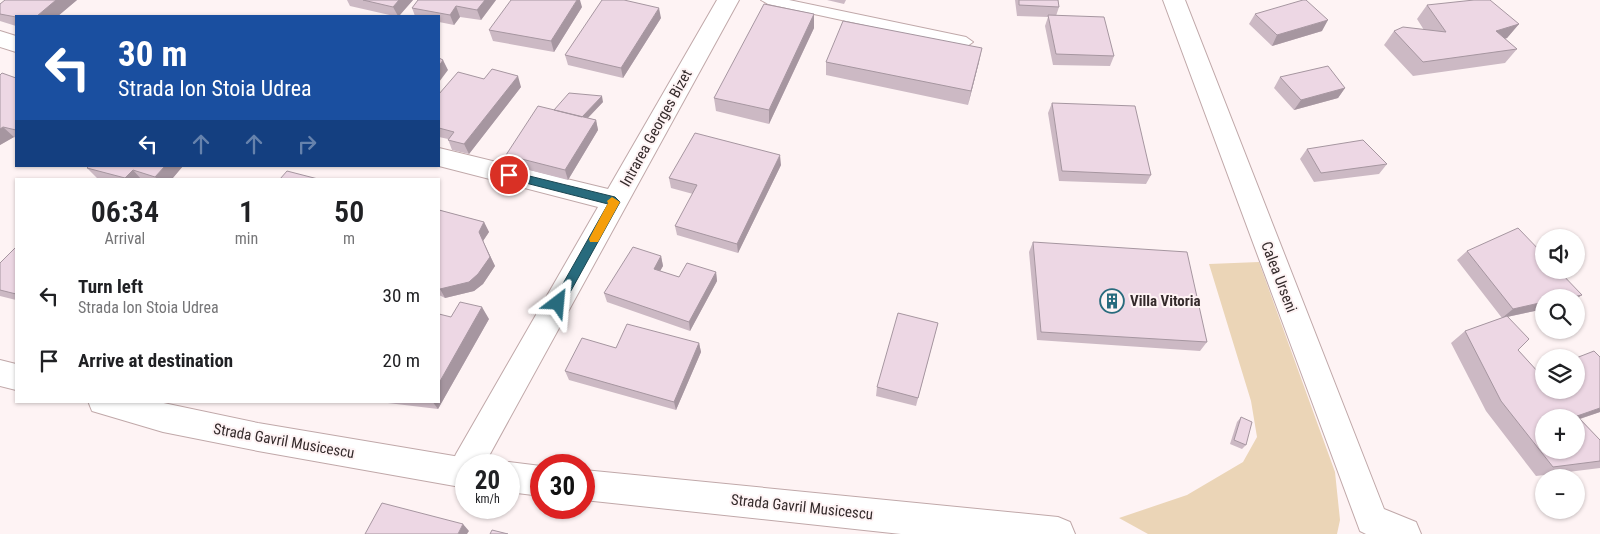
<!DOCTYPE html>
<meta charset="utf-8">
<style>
body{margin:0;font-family:"Roboto Condensed",sans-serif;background:#f2f2f2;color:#202124;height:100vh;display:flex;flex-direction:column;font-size:19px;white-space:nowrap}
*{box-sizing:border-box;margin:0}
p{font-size:16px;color:#757577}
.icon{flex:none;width:28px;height:28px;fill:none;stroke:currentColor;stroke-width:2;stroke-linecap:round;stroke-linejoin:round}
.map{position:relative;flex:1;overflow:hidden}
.side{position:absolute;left:15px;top:178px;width:425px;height:225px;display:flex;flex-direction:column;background:#fff;border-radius:0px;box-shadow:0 1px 4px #0004}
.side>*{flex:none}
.banner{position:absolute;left:15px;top:15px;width:425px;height:152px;border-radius:0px;box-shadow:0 1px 4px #0004;background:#1a4fa0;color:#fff;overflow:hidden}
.fabs{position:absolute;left:1535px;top:229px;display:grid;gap:10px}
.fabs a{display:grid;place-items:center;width:50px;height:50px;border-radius:50%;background:#fff;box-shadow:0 1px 4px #0004;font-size:25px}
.speed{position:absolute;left:455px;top:454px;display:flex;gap:10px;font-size:25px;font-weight:700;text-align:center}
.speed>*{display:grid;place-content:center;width:65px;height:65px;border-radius:50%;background:#fff;box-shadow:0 1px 4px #0004;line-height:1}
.speed small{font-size:12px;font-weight:400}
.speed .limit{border:8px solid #d22;background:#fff;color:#111}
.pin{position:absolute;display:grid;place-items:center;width:42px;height:42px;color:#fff;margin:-21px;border:2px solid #fff;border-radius:50%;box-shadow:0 1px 5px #0007}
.me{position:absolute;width:55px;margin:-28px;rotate:29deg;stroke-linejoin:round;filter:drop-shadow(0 0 4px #0008)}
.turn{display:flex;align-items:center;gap:18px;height:105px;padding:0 20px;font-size:22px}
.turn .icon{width:65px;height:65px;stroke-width:2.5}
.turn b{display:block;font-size:35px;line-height:42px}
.lanes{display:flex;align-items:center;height:48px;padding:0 20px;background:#0003;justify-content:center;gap:25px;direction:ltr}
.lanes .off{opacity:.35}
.eta{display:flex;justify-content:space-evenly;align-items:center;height:85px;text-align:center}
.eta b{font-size:30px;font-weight:600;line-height:35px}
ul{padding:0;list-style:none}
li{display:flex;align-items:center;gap:15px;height:65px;padding:0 20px}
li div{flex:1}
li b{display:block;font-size:19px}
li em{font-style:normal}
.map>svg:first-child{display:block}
</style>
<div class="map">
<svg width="1600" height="534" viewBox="0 0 1600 534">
<rect width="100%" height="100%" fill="#fef3f4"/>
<path fill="#ebd5b7" d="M1259,262L1335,472L1340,520L1337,534H1148L1119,518L1187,495L1243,462L1257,437L1251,401L1209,264Z"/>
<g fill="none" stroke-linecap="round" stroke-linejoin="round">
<g stroke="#c0a8a9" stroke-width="2">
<path id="service" d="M761,0H789L966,37L973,42L966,47L768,4Z"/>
</g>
<g stroke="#c0a8a9" stroke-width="2">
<path id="minor" d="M717,0H739L484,465H466V480L456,476L451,465L456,454L598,207L439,166V148L608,189Z
M0,31L16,36V52L0,47Z"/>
</g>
<g stroke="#c0a8a9" stroke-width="2">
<path id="tertiary" d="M1163,0H1185L1384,509L1416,522L1421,534H1366L1360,531Z
M0,360L16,364V390L0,386Z
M88,401H154L258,423L466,458L477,462L479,465H466V488L258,451L163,432L92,411Z
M509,462L541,466V496L509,492V465H501Z
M584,470L1058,517L1070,522L1075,534H901L584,500Z"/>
</g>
<use href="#service" fill="#fff" fill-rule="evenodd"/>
<use href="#minor" fill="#fff" fill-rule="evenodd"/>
<use href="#tertiary" fill="#fff" fill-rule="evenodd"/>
</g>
<path fill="#ccb9c4" d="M77,0L58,16H16V26L0,21V4Z
M347,0H413L399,16H394L350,6Z
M496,0L481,20L460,17L454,25L439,22V16H415L412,8Z
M827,0H846L844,4Z
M1015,0H1058L1059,7L1056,16L1114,56L1110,66L1053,65L1045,26L1048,17L1017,16Z
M1427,5L1519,24L1507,38L1505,39L1517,49L1505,63L1413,76L1384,45L1394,31L1424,30L1417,19Z
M582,7L554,52L493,41L489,30Z
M814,14V28L769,124L716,111L714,98Z
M1255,14L1322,31L1272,46L1249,24Z
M661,18L623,78L568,65L565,55Z
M826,62H979L968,105L826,75Z
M0,75L16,78V138L14,137L0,145Z
M1280,77L1345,88L1338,98L1294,110L1274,88Z
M484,79L521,87L469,154L452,150L448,139L439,137V94Z
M603,102L588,118L596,120L598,130L568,180L510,165L506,155L554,110Z
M1052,103L1151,175L1146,184L1059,181L1048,113Z
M1307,149L1387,164L1379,174L1314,182L1300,159Z
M781,165L738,253L677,235L675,226L693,194L671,188L669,178Z
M183,166L172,179H101L97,178L87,168Z
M439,210L484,222L489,232L483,241L495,266L483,284L474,291L445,298L439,295Z
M1033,242L1207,342L1200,351L1037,340L1029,252Z
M16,247V300L0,296V263Z
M1467,251L1544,298V309L1507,317L1518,350L1539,373L1600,357V412L1580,419L1600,440V468L1536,476L1486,411L1451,343L1465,331L1502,318L1457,260Z
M661,256L663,266L660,271L679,277L716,272L717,281L690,331L607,302L604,293Z
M451,317L489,319L438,409L371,401H439Z
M938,323L916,406L876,396L877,387Z
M699,343L701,352L676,410L569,380L565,371L616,348Z
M1241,417L1246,445L1242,449L1230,444L1237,422Z"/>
<path fill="#a696a0" d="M56,0H77L58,16H37Z
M399,0H413L399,16H398L393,7Z
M485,0H496L481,20L477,10Z
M577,0H580L582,7L554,52L551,41Z
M456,6L460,17L454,25L450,15Z
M659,8L661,18L623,78L621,68Z
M814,14V28L769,124V110Z
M1328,20L1322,31L1272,46L1277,35Z
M1519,24L1507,38L1484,44L1496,31Z
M982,48L979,62L968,105L971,91Z
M443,60L448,70L439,82V66Z
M518,76L521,87L469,154L464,144Z
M1345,88L1338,98L1294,110L1301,100Z
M602,96L603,102L579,127L577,122Z
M596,120L598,130L568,180L565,170Z
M3,127L14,137L0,145V129Z
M780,155L781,165L738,253L737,244Z
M165,166H183L172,179H157L155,177Z
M133,170L141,179L125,178Z
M484,222L489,232L483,241L495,266L483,284L474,291L445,298L440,289Z
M661,256L663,266L656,278L654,269Z
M716,272L717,281L690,331L689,322Z
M1582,295L1576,299V298H1568Z
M1544,302V309L1502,318L1513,309Z
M482,307L489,319L438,409L432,401H439V383Z
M699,343L701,352L676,410L674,402Z
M1600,408V412L1576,420L1577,416Z
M463,524L469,531L467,534H458Z"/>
<path fill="#edd7e4" stroke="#a696a0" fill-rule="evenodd" d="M5,0H56L37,16H16V17L0,14V4Z
M363,0H399L393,7Z
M418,0H485L477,10L456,6L450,15L412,8Z
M511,0H577L551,41L489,30Z
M602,0H624L659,8L621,68L565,55Z
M1019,0H1058L1059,7L1019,5Z
M1303,0H1306L1328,20L1277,35L1255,14Z
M1474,0H1490L1519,24L1496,31L1517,49L1423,62L1394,31L1403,27L1446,32L1427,5Z
M764,4L814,14L769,110L714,98Z
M1048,15L1104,17L1114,56L1056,54Z
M843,21L982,48L971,91L826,62Z
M439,58L443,60L439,66Z
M1328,66L1345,88L1301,100L1280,77Z
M492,69L518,76L464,144L448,140L454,132L439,128V94L458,72L484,79Z
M2,73L16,78V130L3,127L0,129V75Z
M569,93L602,96L582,117L554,110Z
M1052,103L1135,106L1151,175L1062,171Z
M538,106L596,120L565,170L506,155Z
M695,133L780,155L737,244L675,226L697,185L669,178Z
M1363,140L1387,164L1321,173L1307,149Z
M89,166H165L155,177L133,170L125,178L87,168Z
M287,171L318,179H280Z
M439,210L484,222L479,232L490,257L478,274L469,282L440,289H439Z
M1518,228L1544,255V270H1558L1582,295L1568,298H1544V302L1513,309L1467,251Z
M1033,242L1187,252L1207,342L1041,332Z
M16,247V294L0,290V263Z
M633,247L661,256L654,269L679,277L687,263L716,272L689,322L604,293Z
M460,302L482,307L439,383V314L451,317Z
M898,313L938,323L918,398L877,387Z
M1507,316L1529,339L1518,350L1539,373L1544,372V390H1576V358L1594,351L1600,357V408L1577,416L1600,440V461L1553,467L1501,401L1465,331ZM1544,418H1576V450H1544Z
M627,324L699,343L674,402L565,371L582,338L616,348Z
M1241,417L1252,422L1246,445L1234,440Z
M382,503L463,524L458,534H365Z
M492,530L508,534H490Z"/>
<path fill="#286b7d" stroke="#1a4651" d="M509,171L615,197L620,202L562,307H554L552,303L608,204L506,178V172Z"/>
<path fill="#f59e0b" d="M612,197L620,202L598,242H590L589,239L608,203L607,201Z"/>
<defs>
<g id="building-ring" transform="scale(1.25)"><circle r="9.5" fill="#fef3f4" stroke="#286b7d" stroke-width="1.5"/><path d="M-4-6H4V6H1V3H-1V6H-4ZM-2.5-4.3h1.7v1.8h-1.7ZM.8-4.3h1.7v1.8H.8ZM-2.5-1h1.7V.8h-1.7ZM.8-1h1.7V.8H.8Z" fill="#286b7d"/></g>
</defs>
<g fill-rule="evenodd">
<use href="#building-ring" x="1112" y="301"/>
</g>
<g text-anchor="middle" stroke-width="4" stroke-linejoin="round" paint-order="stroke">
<g font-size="15" fill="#342a2b" stroke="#fef3f4">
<text transform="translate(656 128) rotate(-61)" y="5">Intrarea Georges Bizet</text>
<text transform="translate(1279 277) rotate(69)" y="5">Calea Urseni</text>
<text transform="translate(284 441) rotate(10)" y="5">Strada Gavril Musicescu</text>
<text transform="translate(802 507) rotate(6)" y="5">Strada Gavril Musicescu</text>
</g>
<g font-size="15" font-weight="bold" fill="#342a2b" stroke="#fef3f4" text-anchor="start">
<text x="1130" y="306">Villa Vitoria</text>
</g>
</g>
</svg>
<div class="fabs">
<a><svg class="icon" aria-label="sound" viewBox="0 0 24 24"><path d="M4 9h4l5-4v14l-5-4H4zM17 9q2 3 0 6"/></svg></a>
<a><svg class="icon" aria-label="search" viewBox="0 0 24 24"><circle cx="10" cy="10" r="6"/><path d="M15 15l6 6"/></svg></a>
<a><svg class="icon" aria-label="layers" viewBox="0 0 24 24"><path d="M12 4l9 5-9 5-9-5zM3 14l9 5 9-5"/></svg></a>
<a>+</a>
<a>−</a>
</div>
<div class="speed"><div>20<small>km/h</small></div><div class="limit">30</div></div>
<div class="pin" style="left:509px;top:175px;background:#d93025"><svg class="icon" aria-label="arrive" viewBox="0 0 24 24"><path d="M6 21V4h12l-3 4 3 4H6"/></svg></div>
<svg class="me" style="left:558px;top:303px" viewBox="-20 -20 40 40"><path d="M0-17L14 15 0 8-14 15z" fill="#286b7d" stroke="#fff" stroke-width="4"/></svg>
<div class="banner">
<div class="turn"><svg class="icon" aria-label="left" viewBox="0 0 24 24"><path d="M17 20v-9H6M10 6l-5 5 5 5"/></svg><div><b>30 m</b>Strada Ion Stoia Udrea</div></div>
<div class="lanes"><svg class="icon" aria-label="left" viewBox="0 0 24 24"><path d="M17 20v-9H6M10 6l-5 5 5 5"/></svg><svg class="icon off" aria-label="ahead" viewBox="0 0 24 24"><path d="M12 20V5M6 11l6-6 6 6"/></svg><svg class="icon off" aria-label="ahead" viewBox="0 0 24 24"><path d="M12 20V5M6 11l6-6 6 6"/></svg><svg class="icon off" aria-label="right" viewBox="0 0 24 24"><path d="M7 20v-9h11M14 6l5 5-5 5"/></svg></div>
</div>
<section class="side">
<div class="eta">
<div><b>06:34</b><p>Arrival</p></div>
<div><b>1</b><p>min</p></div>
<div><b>50</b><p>m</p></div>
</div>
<ul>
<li><svg class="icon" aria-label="left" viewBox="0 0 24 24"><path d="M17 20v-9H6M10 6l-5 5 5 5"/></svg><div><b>Turn left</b><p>Strada Ion Stoia Udrea</p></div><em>30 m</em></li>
<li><svg class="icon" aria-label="arrive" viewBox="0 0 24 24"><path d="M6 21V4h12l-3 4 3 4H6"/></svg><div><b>Arrive at destination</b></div><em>20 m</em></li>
</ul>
</section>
</div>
